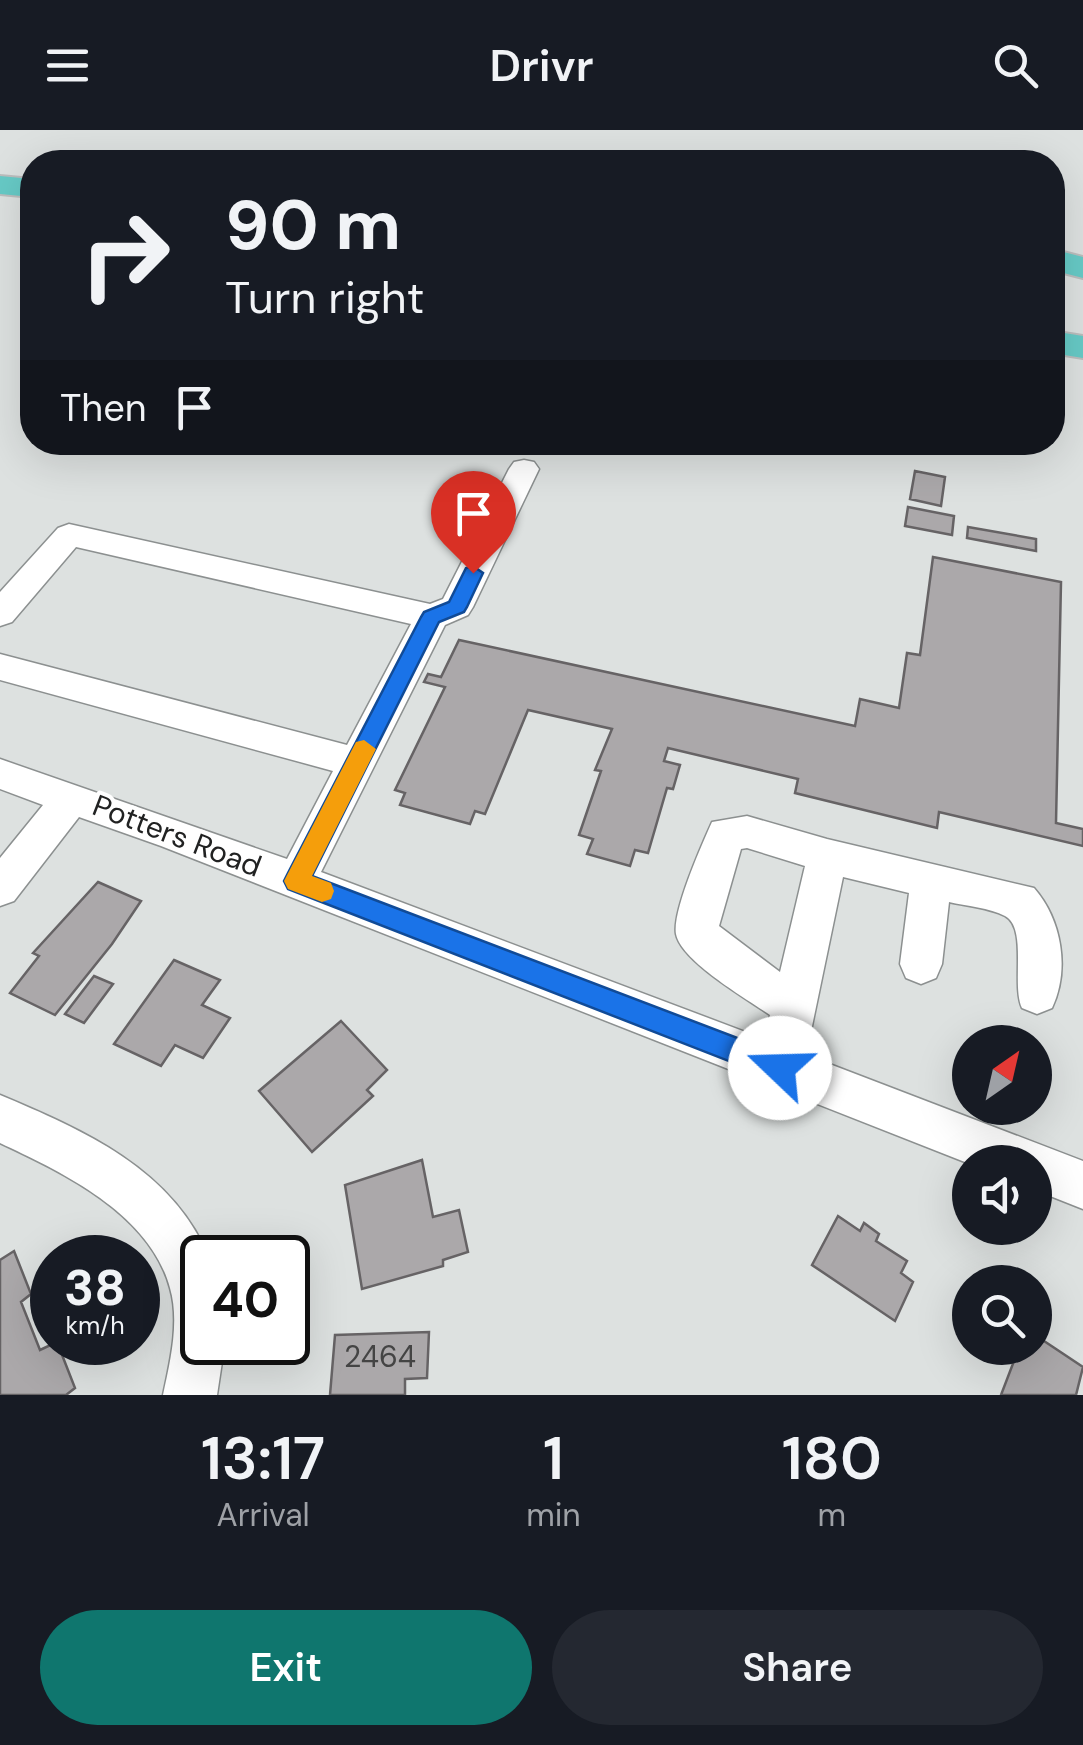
<!DOCTYPE html>
<style>
body{margin:0;font-family:"DM Sans",sans-serif;background:#242831;color:#f1f3f6;height:100vh;display:flex;flex-direction:column;font-size:38px;white-space:nowrap}
*{box-sizing:border-box;margin:0}
p{font-size:32px;color:#9ea1a6}
.icon{flex:none;width:55px;height:55px;fill:none;stroke:currentColor;stroke-width:2;stroke-linecap:round;stroke-linejoin:round}
.map{position:relative;height:1265px;overflow:hidden}
.panel{display:flex;flex-direction:column;background:#171b24;flex:1}
.panel>*{flex:none}
.banner{position:absolute;left:20px;top:20px;width:1045px;height:305px;border-radius:40px;box-shadow:0 10px 40px #0002;background:#171b24;color:#f1f3f6;overflow:hidden}
.needle{width:65px;rotate:34deg}
.buttons{position:absolute;left:952px;top:895px;display:grid;gap:20px}
.buttons a{display:grid;place-items:center;width:100px;height:100px;border-radius:50%;background:#171b24;box-shadow:0 10px 40px #0002;font-size:50px}
.speed{position:absolute;left:30px;top:1105px;display:flex;gap:20px;font-size:50px;font-weight:700;text-align:center}
.speed>*{display:grid;place-content:center;width:130px;height:130px;border-radius:50%;background:#171b24;box-shadow:0 10px 40px #0002;line-height:1}
.speed small{font-size:25px;font-weight:400}
.speed .limit{border:5px solid #111;border-radius:15px;background:#fff;color:#111}
.pin{position:absolute;display:grid;place-items:center;width:85px;height:85px;color:#fff;margin:-102px -42px;border-radius:50% 50% 50% 0;rotate:-45deg;box-shadow:0 0 10px #0007}
.pin .icon{rotate:45deg}
.me{position:absolute;width:110px;margin:-55px;rotate:291deg;stroke-linejoin:round;filter:drop-shadow(0 0 8px #0008)}
.turn{display:flex;align-items:center;gap:35px;height:210px;padding:0 40px;font-size:45px}
.turn .icon{width:130px;height:130px;stroke-width:2.5}
.turn b{display:block;font-size:70px;line-height:85px}
.then{display:flex;align-items:center;height:95px;padding:0 40px;background:#0003;gap:20px;font-size:38px}
.eta{display:flex;justify-content:space-evenly;align-items:center;height:170px;text-align:center}
.eta b{font-size:60px;font-weight:600;line-height:70px}
.button{display:flex;gap:20px;margin-top:auto;padding:20px 40px}
.button a{flex:1;height:115px;border-radius:60px;background:#0f766e;color:#fff;font-size:40px;font-weight:600;line-height:115px;text-align:center}
.button a+a{background:#242831;color:#f1f3f6}
header{display:flex;justify-content:space-between;align-items:center;height:130px;padding:0 40px;background:#171b24;font-size:45px;font-weight:600}
.map>svg:first-child{display:block}
</style>
<header><svg class="icon" aria-label="menu" viewBox="0 0 24 24"><path d="M4 6h16M4 12h16M4 18h16"/></svg>Drivr<svg class="icon" aria-label="search" viewBox="0 0 24 24"><circle cx="10" cy="10" r="6"/><path d="M15 15l6 6"/></svg></header>
<div class="map">
<svg width="1083" height="1265" viewBox="0 0 1083 1265">
<rect width="100%" height="100%" fill="#dde1e0"/>
<path fill="#aba8aa" stroke="#666365" stroke-width="2.5" d="M915,341L945,347L941,376L910,369Z
M908,377L954,386L952,405L905,396Z
M968,397L1036,409V421L967,408Z
M933,427L1061,452L1056,693L1083,699V716L939,682L937,698L795,663L798,649L668,618L664,631L680,635L673,659L667,658L648,723L635,720L630,736L587,724L593,709L579,705L601,641L595,640L612,599L528,580L485,684L475,681L470,694L400,675L405,663L395,660L445,557L424,552L428,544L441,547L459,510L855,596L860,569L899,578L907,523L920,525Z
M98,752L141,771L112,814L55,885L10,863L39,826L33,823Z
M174,830L220,850L202,875L230,888L203,928L175,915L161,936L114,914Z
M94,846L113,854L84,893L65,884Z
M341,891L387,940L367,960L373,966L312,1022L259,961Z
M422,1030L433,1087L459,1080L468,1122L443,1130V1136L362,1159L345,1055Z
M838,1086L860,1101L864,1093L879,1104L876,1111L907,1131L901,1143L913,1152L895,1191L812,1135Z
M14,1121L31,1164L21,1172L40,1220L57,1212L75,1258L66,1265H0V1130Z
M429,1202L427,1248L405,1249V1265H330L335,1205Z
M1035,1205L1083,1237L1076,1265H1001L1019,1218H1035Z"/>
<g fill="none" stroke-linecap="round" stroke-linejoin="round">
<g stroke="#8c9090" stroke-width="3">
<path id="minor" d="M524,330L534,332L539,339L473,477L468,485L445,495L321,742L764,909L770,885C747,869 681,831 676,804C672,782 702,714 712,692L747,686L827,709L1034,758C1062,790 1070,840 1052,878L1037,884L1022,878C1011,855 1028,798 1005,786C990,778 966,776 949,772L942,834L936,848L921,854L906,848L900,834L909,763L843,747L806,925L1083,1031V1079L1035,1060V1032L970,1034L161,716L79,687L14,771L0,776V728L43,675L0,659V629L287,729L333,641L0,550V524L347,615L411,494L76,417L12,492L0,496V462L58,398L69,394L430,474L443,469L509,339L514,332ZM747,718L805,736L780,842L719,796L741,719Z
M0,965C83,1000 173,1039 209,1128H202V1212H225L217,1265H163C170,1232 180,1192 170,1158C150,1084 64,1043 0,1013Z"/>
</g>
<g stroke="#bcbdbd" stroke-width="4">
<path id="highway" d="M0,46L32,49V67L0,64Z
M1052,119L1083,127V148L1052,140Z
M1052,201L1083,206V228L1052,223Z"/>
</g>
<use href="#minor" fill="#fff" fill-rule="evenodd"/>
<use href="#highway" fill="#67cac6" fill-rule="evenodd"/>
</g>
<path fill="#1a73e8" stroke="#114b97" stroke-width="2.5" d="M473,436L483,443L467,477L464,482L439,492L312,746L790,928L794,938L790,947L780,951L288,759L284,751L288,743L421,487L424,482L449,472L466,438Z"/>
<path fill="#f59e0b" d="M364,610L376,619L312,746L331,753L334,761L331,769L322,772L288,759L284,751L356,612Z"/>
<g text-anchor="middle" stroke-width="8" stroke-linejoin="round" paint-order="stroke">
<g font-size="30" fill="#212222" stroke="#fff">
<text transform="translate(177 706) rotate(21)" y="10">Potters Road</text>
</g>
<g font-size="30" fill="#444">
<text x="380" y="1237">2464</text>
</g>
</g>
</svg>
<div class="buttons">
<a><svg class="needle" viewBox="-14 -14 28 28"><path d="M0-13l5 13h-10z" fill="#e53935"/><path d="M0 13l5-13h-10z" fill="#9ea1a6"/></svg></a>
<a><svg class="icon" aria-label="sound" viewBox="0 0 24 24"><path d="M4 9h4l5-4v14l-5-4H4zM17 9q2 3 0 6"/></svg></a>
<a><svg class="icon" aria-label="search" viewBox="0 0 24 24"><circle cx="10" cy="10" r="6"/><path d="M15 15l6 6"/></svg></a>
</div>
<div class="speed"><div>38<small>km/h</small></div><div class="limit">40</div></div>
<div class="pin" style="left:473px;top:443px;background:#d93025"><svg class="icon" aria-label="arrive" viewBox="0 0 24 24"><path d="M6 21V4h12l-3 4 3 4H6"/></svg></div>
<svg class="me" style="left:780px;top:938px" viewBox="-20 -20 40 40"><circle r="19" fill="#fff"/><path d="M0-13L10 11 0 6-10 11z" fill="#1a73e8"/></svg>
<div class="banner">
<div class="turn"><svg class="icon" aria-label="right" viewBox="0 0 24 24"><path d="M7 20v-9h11M14 6l5 5-5 5"/></svg><div><b>90 m</b>Turn right</div></div>
<div class="then">Then<svg class="icon" aria-label="arrive" viewBox="0 0 24 24"><path d="M6 21V4h12l-3 4 3 4H6"/></svg></div>
</div>
</div>
<section class="panel">
<div class="eta">
<div><b>13:17</b><p>Arrival</p></div>
<div><b>1</b><p>min</p></div>
<div><b>180</b><p>m</p></div>
</div>
<div class="button"><a>Exit</a><a>Share</a></div>
</section>
